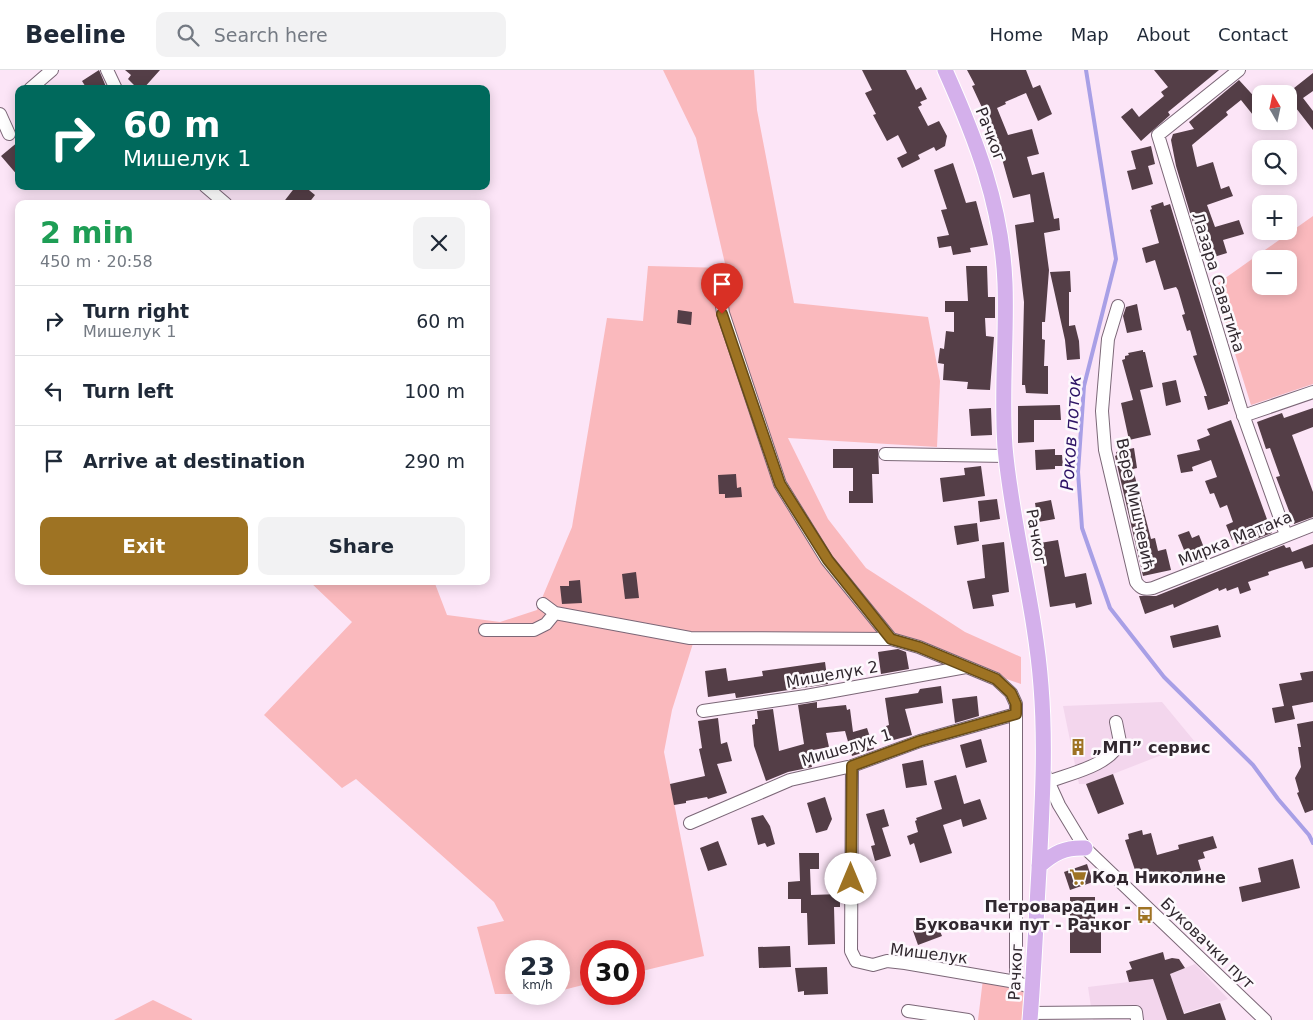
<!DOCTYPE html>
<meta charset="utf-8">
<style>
body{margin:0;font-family:"DejaVu Sans",sans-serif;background:#f2f2f3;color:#1f2937;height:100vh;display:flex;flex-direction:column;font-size:19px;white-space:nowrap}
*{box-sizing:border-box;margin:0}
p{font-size:16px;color:#747a83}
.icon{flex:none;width:28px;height:28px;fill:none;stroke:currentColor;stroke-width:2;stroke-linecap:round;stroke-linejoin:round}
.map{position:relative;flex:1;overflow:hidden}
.side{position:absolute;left:15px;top:130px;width:475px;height:385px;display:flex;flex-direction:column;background:#fff;border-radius:10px;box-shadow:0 2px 12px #0003}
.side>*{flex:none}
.banner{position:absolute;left:15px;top:15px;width:475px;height:105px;border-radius:10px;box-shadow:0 2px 12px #0003;background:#00695c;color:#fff;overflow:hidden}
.needle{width:32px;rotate:351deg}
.controls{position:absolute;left:1252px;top:15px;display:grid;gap:10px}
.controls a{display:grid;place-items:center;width:45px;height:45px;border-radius:10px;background:#fff;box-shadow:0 2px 12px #0003;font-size:25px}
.speed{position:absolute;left:505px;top:870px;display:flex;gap:10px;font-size:25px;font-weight:700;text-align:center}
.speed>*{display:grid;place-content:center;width:65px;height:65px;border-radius:50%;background:#fff;box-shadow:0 2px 12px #0003;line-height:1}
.speed small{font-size:12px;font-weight:400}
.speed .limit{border:8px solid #d22;background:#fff;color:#111}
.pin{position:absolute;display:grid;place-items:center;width:42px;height:42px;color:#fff;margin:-51px -21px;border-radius:50% 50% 50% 0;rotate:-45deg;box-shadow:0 0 5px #0007}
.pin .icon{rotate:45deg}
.me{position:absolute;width:55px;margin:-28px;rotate:0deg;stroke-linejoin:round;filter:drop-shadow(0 0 4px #0008)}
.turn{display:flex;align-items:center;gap:18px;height:105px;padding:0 25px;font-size:22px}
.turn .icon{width:65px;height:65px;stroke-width:2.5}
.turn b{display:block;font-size:35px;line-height:42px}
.round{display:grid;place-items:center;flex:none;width:52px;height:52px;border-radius:10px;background:#f2f2f3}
.headline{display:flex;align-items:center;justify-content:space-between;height:85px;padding:0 25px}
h1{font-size:30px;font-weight:800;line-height:38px;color:#1e9e55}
.primary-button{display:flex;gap:10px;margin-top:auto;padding:10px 25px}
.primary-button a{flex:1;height:58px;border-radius:10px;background:#9e7323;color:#fff;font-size:20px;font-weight:800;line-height:58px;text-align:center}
.primary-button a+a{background:#f2f2f3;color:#1f2937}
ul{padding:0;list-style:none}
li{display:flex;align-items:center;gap:15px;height:70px;padding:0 25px;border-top:1px solid #e0e1e3}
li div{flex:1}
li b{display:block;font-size:19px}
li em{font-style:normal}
header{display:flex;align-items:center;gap:30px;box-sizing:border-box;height:70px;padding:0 25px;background:#fff;border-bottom:1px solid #e0e1e3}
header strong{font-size:24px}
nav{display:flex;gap:28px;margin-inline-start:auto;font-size:18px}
.search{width:350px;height:45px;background:#f2f2f3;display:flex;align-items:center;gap:12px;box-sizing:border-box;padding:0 18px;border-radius:10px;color:#747a83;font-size:19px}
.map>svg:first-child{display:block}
</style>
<header>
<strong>Beeline</strong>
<div class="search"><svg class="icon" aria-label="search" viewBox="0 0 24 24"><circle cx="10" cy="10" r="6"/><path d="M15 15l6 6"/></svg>Search here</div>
<nav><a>Home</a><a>Map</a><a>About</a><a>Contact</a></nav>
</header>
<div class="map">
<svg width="1313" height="950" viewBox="0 0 1313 950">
<rect width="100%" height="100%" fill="#fce5f7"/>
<path fill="#f3d6ed" d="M1162,632L1195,672L1113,704L1086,714H1079L1063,636Z
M1195,894L1228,929L1184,943L1170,904Z
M1153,909L1167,950H1093L1088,917Z"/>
<path fill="#fab9bd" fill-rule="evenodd" d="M663,0H754L757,40L794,233L928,247L940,311L937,377L788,368L828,449L866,498L965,562L1021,587V614L894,570L695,567L672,640L664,682L704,886L634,903V881H591V913L559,921V881H516V924H548H495L477,857L504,851L494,832L356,709L342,718L264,645L352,552L309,511H434L447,545L500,552L537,540L572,457L607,248L643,251L648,196L726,198L696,68Z
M1313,146V314L1251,335L1214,216ZM1261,189H1289V216H1261Z
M983,909L1017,917L1033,927L1031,950H978Z
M153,930L192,949V950H114Z"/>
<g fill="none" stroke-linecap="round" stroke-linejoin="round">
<path stroke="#a89fe6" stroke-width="4" d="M1086,0L1116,189L1084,316L1078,402L1082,458L1110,538L1164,607L1253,695L1278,729L1309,765L1313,773"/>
</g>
<path fill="#543e47" d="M99,0L107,19H87L82,11Z
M125,0H160L143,19H138L128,9L131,5Z
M862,0H906L916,20L921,17L927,29L920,32L922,35L918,37L928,56L939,51L947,66L945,76L936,81L934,77L918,85L920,89L902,98L897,88L907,83L898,65L887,71L873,45L876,44L865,23L872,20Z
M967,0H1026L1033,18L1040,15L1052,44L1038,51L1026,23L1005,32L1006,34L997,38L1008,65L1032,59L1039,84L1027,87L1032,105L1044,102L1054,149L1059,148L1060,160L1044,163L1049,200L1045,252H1042V269L1045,270L1044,296H1048V324L1026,323L1025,315H1022L1024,232L1015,155L1034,152L1030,124L1013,128L999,78H997L991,57L972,16L975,15Z
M1154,0H1219L1168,42L1170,45L1141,71L1121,47L1132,38L1139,47L1164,26L1161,22L1168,17Z
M1313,3V21L1303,28L1313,41V60L1289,29V22Z
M1239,10L1261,34V55L1241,30L1226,42L1228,45L1192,75L1197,97L1213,92L1221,119L1229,116L1233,126L1207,135L1215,157L1239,150L1244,164L1223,170L1227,183L1204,190L1176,96L1171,70L1173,64L1194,59L1189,52Z
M19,71V107L1,86Z
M1151,76L1155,94L1148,96L1153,114L1132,120L1127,101L1136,99L1131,81Z
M953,93L966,133L976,131L988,175L970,178L971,182L953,185L951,176L939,178L937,167L949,165L941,140L947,139L934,100Z
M296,116H304L315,125L308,134H282Z
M1163,132L1164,136L1170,134L1230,331L1228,332V334L1208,340L1204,326H1207L1193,286L1197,285L1190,260L1187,261L1182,245L1185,244L1178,220L1176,217L1164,220L1155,190L1146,193L1142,178L1159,173L1150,140L1152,139L1151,136Z
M966,196H987L988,227H995V248H985L986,266L994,267L990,320L967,319L968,312L943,310L944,294L938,293L940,278L944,279L946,261L954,262V242H945V231H968Z
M1070,201L1071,222H1069V256L1075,255L1079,271L1080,289L1067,290L1065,270L1050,202Z
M1137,234L1142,260L1127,263L1123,246L1126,237Z
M678,240L692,242L691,255L677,253Z
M1143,280V282H1145L1153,317L1140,320L1151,365L1129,370L1121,333L1133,330L1122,290L1125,289V286L1129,285L1128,283Z
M1176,310L1181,332L1166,336L1162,313Z
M1060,335L1061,350H1034V372L1018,373V336Z
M991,338L992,365L971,366L969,339Z
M1313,338V357L1292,365L1313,422V447L1294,454L1276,407L1280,406L1270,378L1266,379L1257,352L1282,343L1284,348Z
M1231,350L1272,463L1240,475L1237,468L1232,470L1226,455L1233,452L1227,435L1220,438L1214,423L1210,424L1205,411L1217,407L1211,390L1192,397L1193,401L1181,403L1177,385L1200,380L1197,370L1210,365L1207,359Z
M1134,378L1137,398L1133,399L1151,469L1155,468L1158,481L1166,479L1171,500L1143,506L1115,386L1117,385L1116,382Z
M833,379H878L879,404H872L873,433H849V421H853V398H833Z
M1055,379V385H1062L1063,396H1055V399L1036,400L1035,380Z
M981,396L985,426L943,432L940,408L965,405L964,398Z
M736,404L737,418L741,417L742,427L725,428V424H719L718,405Z
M997,429L1000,449L980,452L978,431Z
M1051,430L1055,449L1038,452L1035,433Z
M977,453L979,471L957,475L954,456Z
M1189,461L1192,468L1199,465L1208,488L1190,495L1178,465Z
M1058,470L1065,507L1086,503L1092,534L1076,538L1075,533L1050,537L1040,473Z
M1004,472L1009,522L992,525L994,536L973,539L967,511L985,508L982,475Z
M1313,474V497L1305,499L1302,491L1277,499L1268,502L1269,505L1248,512L1251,520L1240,524L1238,517L1227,521L1226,518L1219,521L1218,518L1174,538L1173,534L1145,544L1139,526H1156L1284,475L1286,478L1290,477L1292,482Z
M636,502L639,528L625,529L622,504Z
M580,510L582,533L562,534L560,516H569V511Z
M1218,555L1221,567L1173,578L1170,566Z
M898,579L906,582L909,599L881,604L878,582Z
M825,592L828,614L736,628L735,623L708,627L705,601L726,598L728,611L763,606L762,601Z
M1313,601V632L1292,636L1295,649L1275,653L1272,638L1284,636L1279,614L1302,610L1300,603Z
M941,616L943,633L905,639L912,665L890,671L886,656L889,655L885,628L918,623L920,619Z
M977,626L979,646L955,653L952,629Z
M817,632V638L846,635L847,640L850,639L853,662L867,658L874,679L852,686L845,661L826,663L829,677L808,681L812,697L788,702L766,711L754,676L752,655L755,654V649H758L757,641L773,639L779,681L804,674L798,635Z
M718,648L721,674L727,672L732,691L717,694L727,723L708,729L707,727L686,731V733L674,735L670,714L705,706L699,679L702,678L698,651Z
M1313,651V740L1305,743L1297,723L1299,722L1295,708L1301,697L1298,677H1301L1297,654Z
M981,669L987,692L966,698L960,675Z
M1083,670L1085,682L1073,684L1071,673Z
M923,690L927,715L906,718L902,694Z
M1113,704L1124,734L1098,744L1086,714Z
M956,705L964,734L980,729L987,749L963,757L961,749L943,755L952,783L920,793L914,773L910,775L907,766L918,762L915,751L917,750L916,748L942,739L934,711Z
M825,727L832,749L827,760L816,763L807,733Z
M884,739L889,756L882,758L891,786L875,791L871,776L875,775L866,744Z
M763,745L770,756L775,774L767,777L765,773L758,775L751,748Z
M1142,760L1143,765L1151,763L1157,785L1179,779L1178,775L1213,766L1217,778L1203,782L1205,788L1198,790L1201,800L1188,804L1189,808L1175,812L1172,803L1139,812L1125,770L1129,769L1128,764Z
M718,771L727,795L708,801L700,778Z
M799,783H819V799H810L811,825L840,824V837H834L835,874L808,875L807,843H801V829H788V812L800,811Z
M1293,789L1300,818L1242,832L1239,817L1261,812L1258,798Z
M1087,794L1093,812L1070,820L1064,802Z
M1070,827H1095V853H1101V883H1070Z
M936,852L942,866L918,875L913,861Z
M790,876L791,897L759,898L758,877Z
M1163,882L1165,890L1172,888L1179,889L1185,898L1170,904L1184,944L1220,933L1226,950H1167L1153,909L1129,912L1126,901L1132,899L1129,892Z
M827,897L828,924L804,925V921L798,922L795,898Z"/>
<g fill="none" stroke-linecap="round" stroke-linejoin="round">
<g stroke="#7b6777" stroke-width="14">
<path id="minor" d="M107,0L116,19
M1239,0L1158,65L1241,339L1286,465
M30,19L52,0
M0,44L9,64
M205,116L226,134
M720,222L723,243L780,414L827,490L891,569
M1118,236L1108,269L1102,341L1105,380L1136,512C1141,519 1145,520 1153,518L1313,455
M1243,346L1313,322
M885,384L1006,386
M543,534L555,543L690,568L891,569L919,577L996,609L1011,623L1016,634V912
M485,560H534L546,554L555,543
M703,641L806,626L966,597
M852,696L851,881L856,891L873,895L887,891L905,893L1016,912L1032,918
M1043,700L1059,735L1085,778L1265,950
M1048,712C1071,703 1109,696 1120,672L1116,652
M690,753L790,710L852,696L920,671L1016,644
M908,941L968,950
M1031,943L1136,942L1137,950"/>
</g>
<g stroke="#fff" stroke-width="17">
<path id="major" d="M945,0C976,69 1002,136 1005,213C1007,267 1001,322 1005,377C1012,457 1035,536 1041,616C1046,678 1042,739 1039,800C1036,850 1034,900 1030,950
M1039,796C1054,783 1065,777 1085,778"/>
</g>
<use href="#minor" stroke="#fff" stroke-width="12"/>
<use href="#major" stroke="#d4b0eb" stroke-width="15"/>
</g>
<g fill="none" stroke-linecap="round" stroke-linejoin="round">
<g stroke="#674b17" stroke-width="12">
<path id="route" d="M722,244L780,414L828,490L891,569L919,577L996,609L1011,623L1016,634V644L920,671L852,696L851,809"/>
</g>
<use href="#route" stroke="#9e7323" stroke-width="9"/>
</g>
<defs>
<g id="building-bare" transform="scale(1.35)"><path d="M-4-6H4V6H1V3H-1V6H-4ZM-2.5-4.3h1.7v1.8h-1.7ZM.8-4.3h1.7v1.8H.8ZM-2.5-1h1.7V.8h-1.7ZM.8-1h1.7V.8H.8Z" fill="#9e7323" stroke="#fdf9fd" stroke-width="2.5" paint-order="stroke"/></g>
<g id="supermarket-bare" transform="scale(1.35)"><path d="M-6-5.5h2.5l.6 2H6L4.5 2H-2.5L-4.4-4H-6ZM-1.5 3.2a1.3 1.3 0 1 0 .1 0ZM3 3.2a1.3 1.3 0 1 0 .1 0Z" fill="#9e7323" stroke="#fdf9fd" stroke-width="2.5" paint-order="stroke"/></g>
<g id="bus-bare" transform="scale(1.35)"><path d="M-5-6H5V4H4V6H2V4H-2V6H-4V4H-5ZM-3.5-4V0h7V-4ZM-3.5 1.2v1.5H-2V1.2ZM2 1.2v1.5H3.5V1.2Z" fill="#9e7323" stroke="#fdf9fd" stroke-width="2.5" paint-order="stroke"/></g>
</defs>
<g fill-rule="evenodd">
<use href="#building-bare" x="1078" y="677"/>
<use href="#supermarket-bare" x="1078" y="807"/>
<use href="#bus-bare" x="1145" y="845"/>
</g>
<g text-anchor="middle" stroke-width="5" stroke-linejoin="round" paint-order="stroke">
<g font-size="16" fill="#31282f" stroke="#fdf9fd">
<text transform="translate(991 64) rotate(69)" y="6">Рачког</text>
<text transform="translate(1219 212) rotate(73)" y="6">Лазара Саватића</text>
<text transform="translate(1136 434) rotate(78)" y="6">Вере Мишчевић</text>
<text transform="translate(1037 467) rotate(80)" y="6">Рачког</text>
<text transform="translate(1235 468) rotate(-22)" y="6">Мирка Матака</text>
<text transform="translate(832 604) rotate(-10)" y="6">Мишелук 2</text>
<text transform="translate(846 677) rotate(-17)" y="6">Мишелук 1</text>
<text transform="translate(1208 873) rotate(44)" y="6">Буковачки пут</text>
<text transform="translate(929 883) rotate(7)" y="6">Мишелук</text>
<text transform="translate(1015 902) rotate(-87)" y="6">Рачког</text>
</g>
<g font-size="16" font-weight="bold" fill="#31282f" stroke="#fdf9fd" text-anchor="start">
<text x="1092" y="683">„МП” сервис</text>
<text x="1092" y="813">Код Николине</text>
<text x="1131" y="842" text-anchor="end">Петроварадин -<tspan x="1131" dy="18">Буковачки пут - Рачког</tspan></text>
</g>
<g font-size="18" font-style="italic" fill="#2e1466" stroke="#fdf9fd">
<text transform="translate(1071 363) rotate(-86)" y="6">Роков поток</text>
</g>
</g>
</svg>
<div class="controls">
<a><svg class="needle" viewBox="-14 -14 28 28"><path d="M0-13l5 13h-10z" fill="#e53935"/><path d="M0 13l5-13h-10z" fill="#747a83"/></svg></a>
<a><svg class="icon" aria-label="search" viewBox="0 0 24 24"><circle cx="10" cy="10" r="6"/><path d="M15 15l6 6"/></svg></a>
<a>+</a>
<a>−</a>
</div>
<div class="speed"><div>23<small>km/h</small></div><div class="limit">30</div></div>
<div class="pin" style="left:722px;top:244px;background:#d93025"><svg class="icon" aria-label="arrive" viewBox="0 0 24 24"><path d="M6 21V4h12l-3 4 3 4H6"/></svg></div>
<svg class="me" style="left:851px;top:809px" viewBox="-20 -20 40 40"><circle r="19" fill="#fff"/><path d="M0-13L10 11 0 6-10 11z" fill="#9e7323"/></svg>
<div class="banner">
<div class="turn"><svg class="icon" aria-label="right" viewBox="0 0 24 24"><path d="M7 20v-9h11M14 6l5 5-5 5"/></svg><div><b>60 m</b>Мишелук 1</div></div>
</div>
<section class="side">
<div class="headline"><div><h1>2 min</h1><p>450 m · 20:58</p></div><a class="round"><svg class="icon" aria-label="close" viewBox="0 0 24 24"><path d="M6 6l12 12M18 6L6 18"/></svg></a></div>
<ul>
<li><svg class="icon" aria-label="right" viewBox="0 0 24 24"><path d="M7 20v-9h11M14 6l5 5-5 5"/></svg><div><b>Turn right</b><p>Мишелук 1</p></div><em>60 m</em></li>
<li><svg class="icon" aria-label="left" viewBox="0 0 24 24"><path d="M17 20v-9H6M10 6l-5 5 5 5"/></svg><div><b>Turn left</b></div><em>100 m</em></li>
<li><svg class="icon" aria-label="arrive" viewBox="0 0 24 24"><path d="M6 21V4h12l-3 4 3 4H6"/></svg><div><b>Arrive at destination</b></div><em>290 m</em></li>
</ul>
<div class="primary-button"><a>Exit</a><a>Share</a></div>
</section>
</div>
